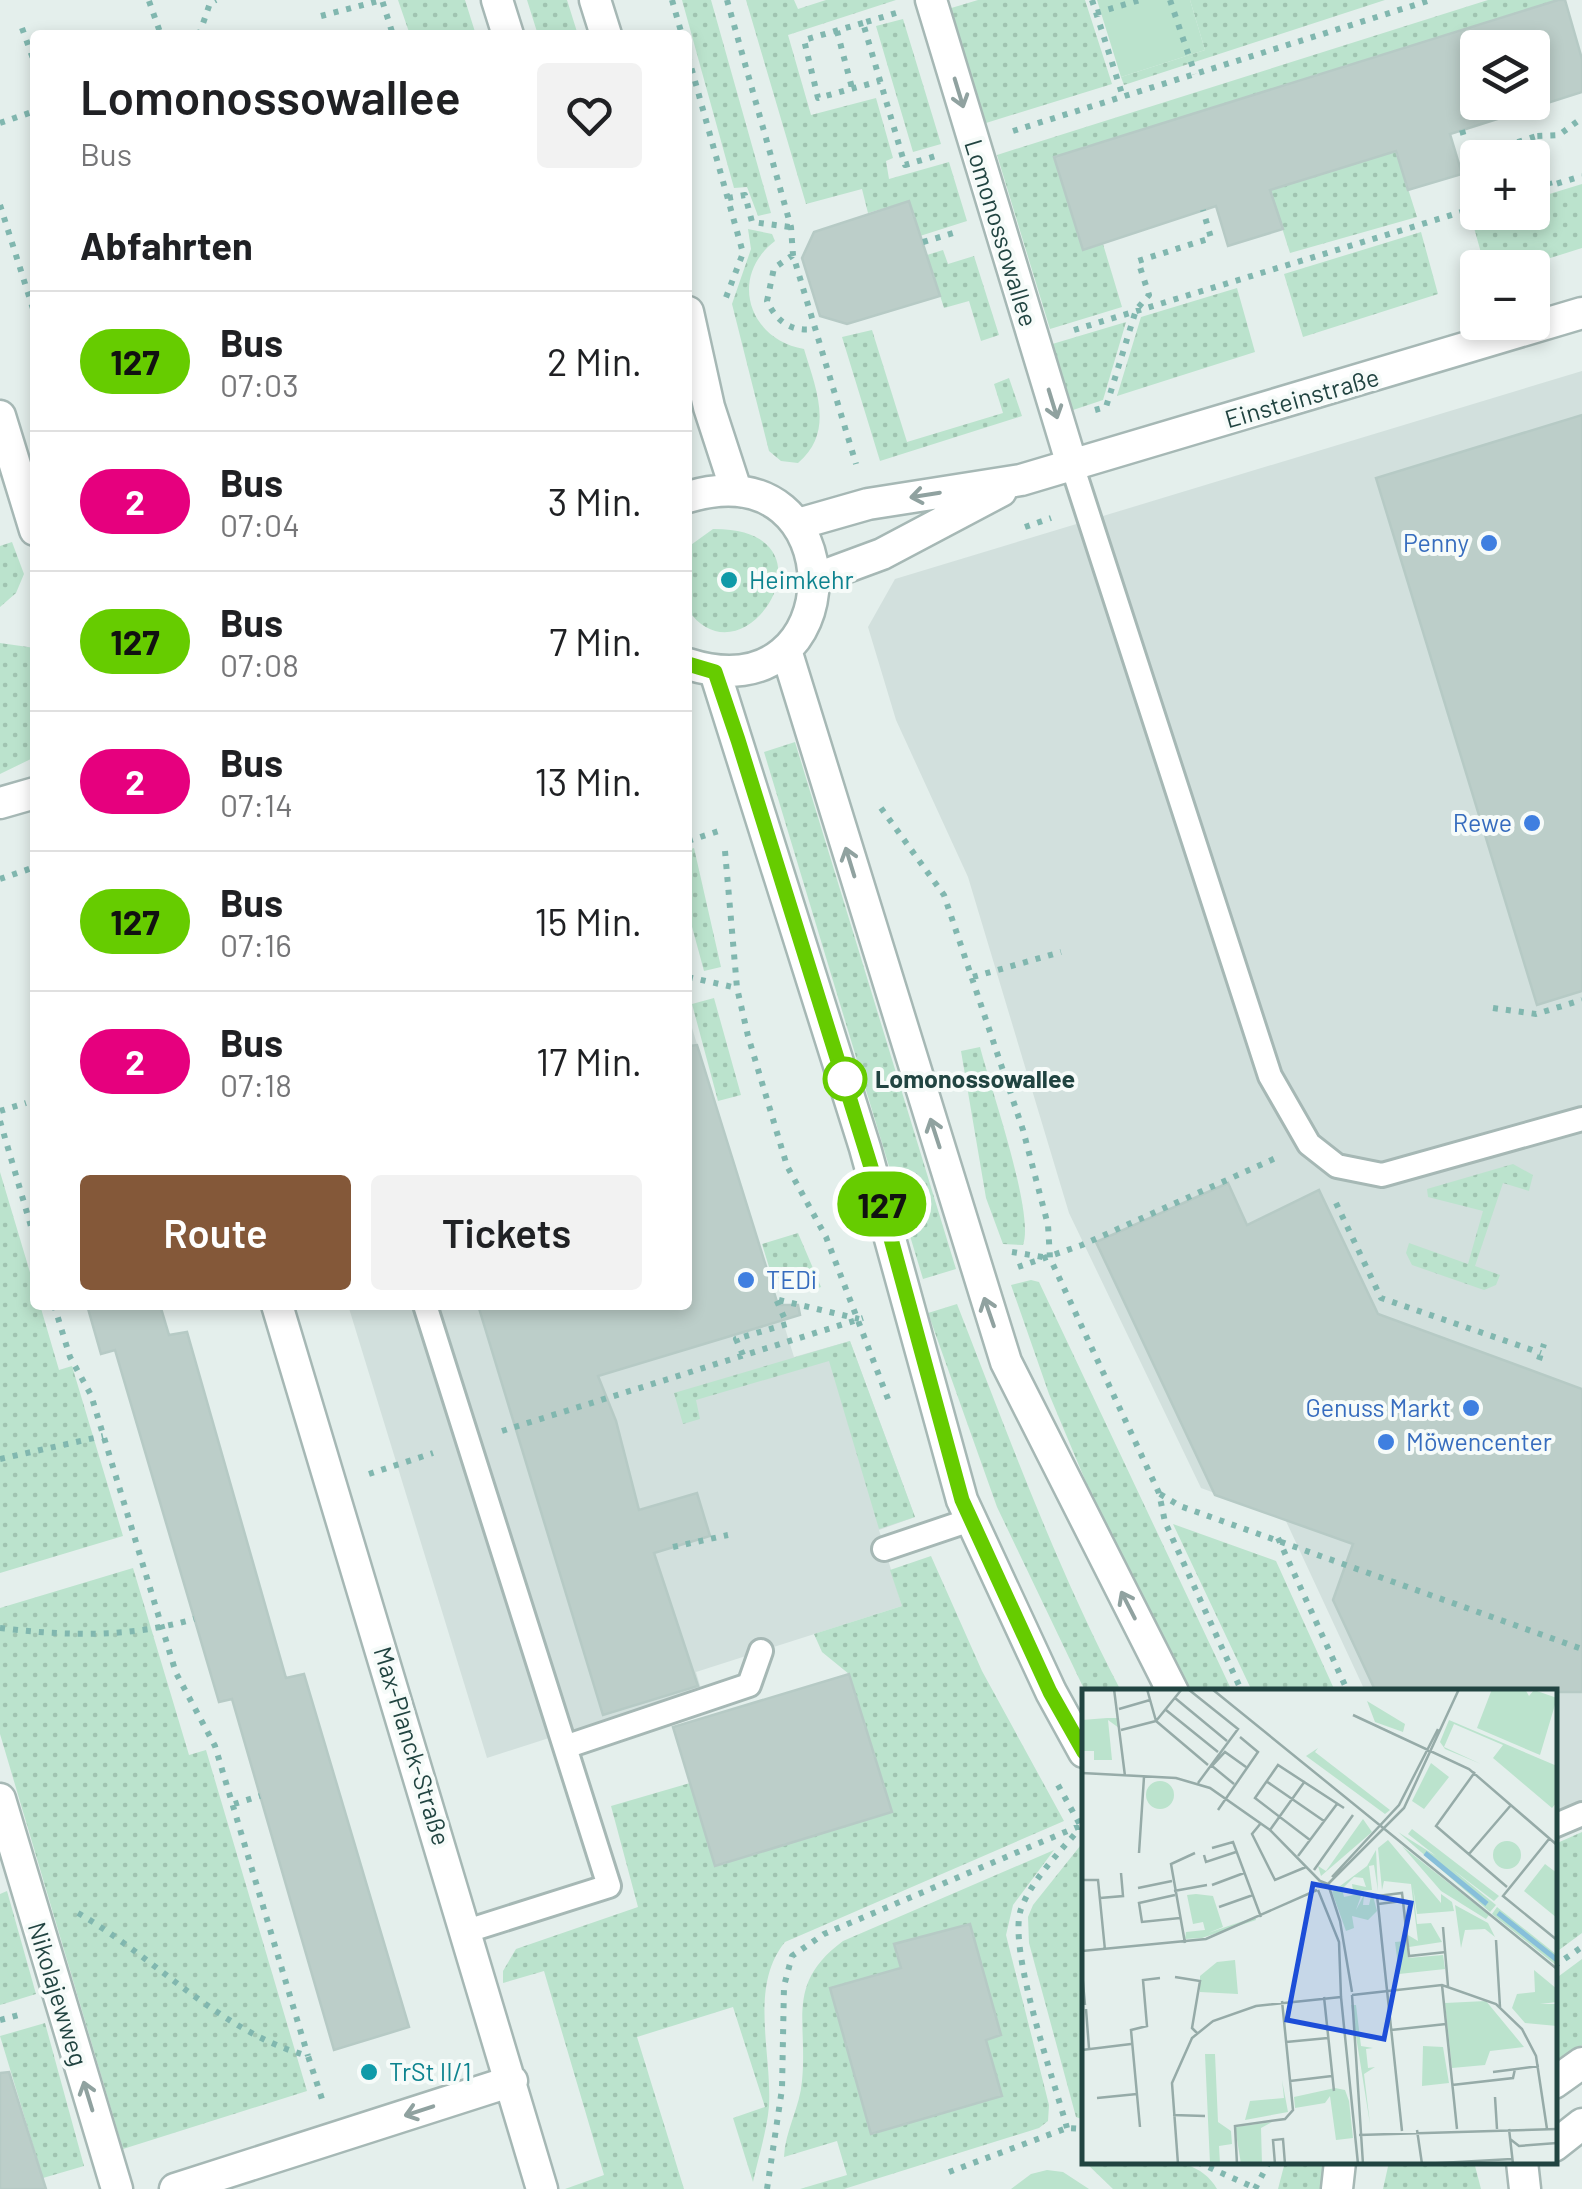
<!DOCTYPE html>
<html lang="de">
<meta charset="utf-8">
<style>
body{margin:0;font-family:Barlow,sans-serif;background:#f2f2f2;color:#202124;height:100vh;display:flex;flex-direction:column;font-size:38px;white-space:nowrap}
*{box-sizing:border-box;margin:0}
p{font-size:32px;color:#757577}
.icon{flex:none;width:55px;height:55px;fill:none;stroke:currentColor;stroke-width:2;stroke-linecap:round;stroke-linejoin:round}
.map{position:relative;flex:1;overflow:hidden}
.sheet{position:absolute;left:30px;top:30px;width:662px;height:1280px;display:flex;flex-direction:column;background:#fff;border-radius:10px;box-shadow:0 5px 15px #0003}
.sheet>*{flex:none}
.badge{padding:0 20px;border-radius:32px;font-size:35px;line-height:65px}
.fabs{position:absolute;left:1460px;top:30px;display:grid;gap:20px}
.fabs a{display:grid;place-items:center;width:90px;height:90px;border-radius:10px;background:#fff;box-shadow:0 5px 15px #0003;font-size:50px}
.map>.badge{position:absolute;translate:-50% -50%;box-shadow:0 0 0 5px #fff}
h2{padding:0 50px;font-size:38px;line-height:90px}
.round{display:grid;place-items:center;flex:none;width:105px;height:105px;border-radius:10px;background:#f2f2f2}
.headline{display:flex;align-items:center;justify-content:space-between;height:170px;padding:0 50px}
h1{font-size:48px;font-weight:600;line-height:75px}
.cta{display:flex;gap:20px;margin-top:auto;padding:20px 50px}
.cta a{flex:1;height:115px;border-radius:10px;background:#845839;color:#fff;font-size:40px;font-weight:600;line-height:115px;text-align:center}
.cta a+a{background:#f2f2f2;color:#202124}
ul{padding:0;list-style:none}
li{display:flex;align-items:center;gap:30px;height:140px;padding:0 50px;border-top:2px solid #e0e0e0}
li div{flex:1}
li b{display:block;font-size:38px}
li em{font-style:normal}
li .badge{min-width:110px;font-weight:700;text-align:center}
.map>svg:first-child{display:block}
</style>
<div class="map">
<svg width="1582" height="2189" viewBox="0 0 1582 2189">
<defs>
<pattern id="grass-dots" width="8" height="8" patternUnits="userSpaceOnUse" patternTransform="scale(2.5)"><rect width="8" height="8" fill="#bbe3cd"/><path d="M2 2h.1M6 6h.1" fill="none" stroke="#a0c4b1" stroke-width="1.8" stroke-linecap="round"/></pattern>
</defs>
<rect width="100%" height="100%" fill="#e4efec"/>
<path fill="#d2e0dd" d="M1582,371V1800L1555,1812L1554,1692L1365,1691L1285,1519L1201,1488L1069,1213L968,877L896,720L868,627L895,579Z
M688,1015L794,1357L850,1341L915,1517L879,1530L902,1606L696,1672L701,1689L487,1758L348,1305H688Z"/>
<path fill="url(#grass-dots)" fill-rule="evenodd" d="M398,0H465L476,35H410Z
M527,0H567L578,35H538Z
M682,0H711L771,213L758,216L747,187L734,188Z
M746,0H794L798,9L826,0H896L788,35L811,115L876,98L893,158L886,161L889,179L949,162L967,221L920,236L909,201L868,213L862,189L806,204Z
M978,0H1085L1112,84L986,123L948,9Z
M1190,0H1385L1124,85L1121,77L1205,50Z
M1488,0H1558L1054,157L1083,249L1103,244L1122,307L1050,329L997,155Z
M903,19L941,144L913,152L876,26Z
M1396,151L1417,217L1290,253L1270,190Z
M1582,184V248L1522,267H1485L1471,217L1487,213L1532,212L1533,199Z
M748,229L772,234L775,241C728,277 749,340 804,349C816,389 835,432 798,463L781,461L769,451L732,304L751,249Z
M1421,232L1438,294L1303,337L1284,274Z
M943,250L948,264L974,256L999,335L981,341L969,301L944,308L927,255Z
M1237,288L1255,352L1117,396L1141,317Z
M1126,322L1103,400L1070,411L1049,345Z
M872,330L907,442L1003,413L994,384L1009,378L1022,416L880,461L842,337Z
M713,529C846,528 744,690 688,610V547Z
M12,542L24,574L16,593L0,607V546Z
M0,643L35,648V757L0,774Z
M795,742L956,1269L923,1279L764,752Z
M694,848L721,967L704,971L688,912V850Z
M714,998L741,1095L718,1101L692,1004Z
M980,1047C990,1086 1035,1214 1023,1245L1003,1244L986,1198L961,1051Z
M1513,1164L1533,1175L1529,1191L1503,1183L1475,1266L1500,1275L1496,1285L1484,1290L1412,1265L1406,1253L1409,1243L1468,1264L1483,1211L1428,1197L1427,1189Z
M0,1172L35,1289V1305H40L59,1370L72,1366L123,1536L0,1573Z
M798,1233L821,1287L812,1290L806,1271L773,1280L762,1244Z
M1031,1280L1039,1282L1232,1691H1190L1122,1568L1049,1394L1011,1285Z
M957,1304C1008,1435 1056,1567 1121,1691H1085L997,1507L928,1313Z
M850,1341L915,1517L879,1529L829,1361L696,1400L700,1419L683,1424L674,1393Z
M1173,1524L1276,1561L1335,1691H1252Z
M931,1556L982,1671L1064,1821L785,1942C749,1986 772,2053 769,2106C767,2131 758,2158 753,2182L733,2118L765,2107L733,2007L637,2037L684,2189H565L604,2175L544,1971L503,1983V1971L516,1949L638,1907L611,1806L690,1783L716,1866L891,1812L849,1674L822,1652L814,1634L902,1606L890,1570Z
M133,1568L189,1755L206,1750L307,2091L123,2149L0,1734V1608Z
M1582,1832V1933L1555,1953V1844Z
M1080,1846L1084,1853V2120L1076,2117L1029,1943L1028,1917L1033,1905Z
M1054,1850L1013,1905L1006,1935L1049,2105L1048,2121L1039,2128L844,2189H800L847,2175L837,2141L784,2157C785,2131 800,2107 802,2081C808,2020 785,1984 843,1941ZM970,1924L1001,2034L986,2039L1002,2096L890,2128L851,2063L830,1988L901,1968L895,1944Z
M7,1891L36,1994L0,2005V1894Z
M1582,1959V2045L1559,2062L1555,2058V1979Z
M45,2023L84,2166L43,2178L0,2036Z
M1085,2162C1125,2161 1194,2147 1217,2189H1113Z
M1285,2162H1323L1321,2189H1278Z
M1389,2162H1474L1481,2189H1383Z"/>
<path fill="#bbe3cd" d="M1097,0H1190L1205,50L1121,77Z
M1047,2170L1063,2172L1089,2189H1011L1031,2174Z"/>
<path fill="#bccec9" stroke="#b6cac5" stroke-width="2.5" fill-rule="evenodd" d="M1558,0H1565L1582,59V92L1450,134L1462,174L1408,190L1396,151L1270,190L1283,229L1228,246L1216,206L1083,250L1054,157ZM1478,48H1532V102H1478Z
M909,201L940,296L847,324L820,316L802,258L814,232Z
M1582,415V991L1537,1005L1376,478Z
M697,1045L778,1305H798L800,1315L598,1376L616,1421L639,1510L697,1493L710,1536L654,1553L698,1686L603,1715L478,1305H688V1046Z
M1228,1183L1247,1225L1319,1190L1378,1314L1582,1389V1692H1376L1333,1600L1353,1544L1215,1495L1096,1242Z
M87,1305H160L169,1335L187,1332L286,1678L304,1674L409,2027L334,2050L232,1699L219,1702L115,1350L101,1354Z
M849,1674L892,1812L715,1866L673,1727Z
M970,1924L1001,2035L986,2040L1002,2096L871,2134L830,1988L901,1968L894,1944Z
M9,2072L46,2189H0V2073Z"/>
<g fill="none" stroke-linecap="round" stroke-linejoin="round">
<g stroke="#a6b8b5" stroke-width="28">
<path id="service" d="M1072,465L1270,1076L1309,1144L1337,1166L1382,1175L1582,1119
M425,1305L609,1886L467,1931
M884,1549L970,1520
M565,1747L749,1685L761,1651
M1554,1826L1582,1814"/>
</g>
<g stroke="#a6b8b5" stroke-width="35">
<path id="minor" d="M931,0L1072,465
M0,416L35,530
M798,524L868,504L1021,480L1582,313
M817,578L882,554L1001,491
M0,803L35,793
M277,1305L542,2189
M0,1799L117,2189
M1554,2083L1582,2063
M1554,2146L1582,2124
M175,2189L512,2081"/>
</g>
<g stroke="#a6b8b5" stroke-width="35">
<path id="tertiary" d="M497,0L508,35
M595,0L606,35
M688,312L709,407L736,490
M688,497C856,446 855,717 688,664
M786,650L1006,1362L1173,1692
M715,672L865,1148L962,1500L1051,1692L1084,1752
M1522,2162L1525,2189
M1337,2189L1340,2162"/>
</g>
<path stroke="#81b7af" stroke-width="6" stroke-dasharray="5 8" stroke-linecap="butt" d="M672,0L682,35
M727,0L791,227L793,255L856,464
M1092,0L1123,97
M1170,0L1195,74
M149,1L161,35
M896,13L863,23L905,165L939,155
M1096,13L1140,0
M321,16L382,0L393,35
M863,23L804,40L818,98L880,81
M22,28L35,64
M837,31L852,88
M199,35L210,3L216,0
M688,56L743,253L725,300
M0,123L35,111
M1462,130L1470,157L1537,136
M1013,131L1431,0
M1550,186L1537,136L1559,135L1582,118
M1532,191L1582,176
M728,198L745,195L752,222L790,227
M0,205L35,315
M923,242L960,231
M793,255L774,268L767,301C777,322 791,332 814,329
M1074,330L1478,207
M1095,410L1106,407L1136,310L1149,295L1138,261L1211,238L1203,210
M1025,527L1051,518
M881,808L944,895L1023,1130L1048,1225L1050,1258L1159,1493L1165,1522L1242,1692
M688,841L722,830
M725,851L737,988L748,1036L787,1166L826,1237L888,1399
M0,879L35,867
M688,977L737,988
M973,977L1061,952
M1493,1008L1536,1014L1582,1000
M0,1111L26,1103
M0,1121L35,1240
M1336,1203L1381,1298L1541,1353
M1012,1252L1049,1258
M1018,1267L1082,1245L1278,1157
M779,1300L859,1319
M54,1305L70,1357L91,1395L176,1673L215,1746L308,2056
M743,1355L736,1339L787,1324L776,1299
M1539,1360L1544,1344
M502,1431L863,1318
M0,1459L103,1436
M369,1474L433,1453
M1160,1494L1180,1506L1582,1649
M1278,1538L1348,1692
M673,1547L728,1535
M0,1628C67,1636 128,1638 194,1619
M1058,1785L1084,1832
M234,1804L260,1796
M78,1913C156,1958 220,2032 308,2056L322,2099
M1554,1966L1582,1947
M0,2020L23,2014
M1067,2128C1055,2083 1007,1949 1021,1909C1032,1879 1060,1852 1080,1828
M1197,2162L1255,2188
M949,2172L1067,2128L1084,2129
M767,2189L782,2089L784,1986L792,1956L824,1934L1084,1824
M1255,2189L1269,2162"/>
<use href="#service" stroke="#fff" stroke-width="22"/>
<use href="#minor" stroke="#fff" stroke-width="30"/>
<use href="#tertiary" stroke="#fff" stroke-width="30"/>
</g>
<defs><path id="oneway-shaft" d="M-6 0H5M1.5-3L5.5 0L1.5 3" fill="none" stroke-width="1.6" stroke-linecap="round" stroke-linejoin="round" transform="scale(2.5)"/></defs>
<g stroke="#90a2a0">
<use href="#oneway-shaft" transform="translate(959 93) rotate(73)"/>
<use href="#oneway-shaft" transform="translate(1053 404) rotate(73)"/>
<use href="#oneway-shaft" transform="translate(925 495) rotate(171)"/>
<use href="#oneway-shaft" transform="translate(850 862) rotate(-107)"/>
<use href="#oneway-shaft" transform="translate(935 1133) rotate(-108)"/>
<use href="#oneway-shaft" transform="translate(989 1312) rotate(-109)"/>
<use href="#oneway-shaft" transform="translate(1128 1605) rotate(-117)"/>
<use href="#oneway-shaft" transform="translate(88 2096) rotate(-107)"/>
<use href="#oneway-shaft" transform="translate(419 2111) rotate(162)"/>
</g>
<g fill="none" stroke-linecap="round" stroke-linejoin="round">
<g stroke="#fff" stroke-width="22">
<path id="line" d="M688,664L715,672L738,740L875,1180L962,1500L1050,1692L1084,1752"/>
</g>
<use href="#line" stroke="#6c0" stroke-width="15"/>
</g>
<g fill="#3f7fe0" stroke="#f6fbf9" stroke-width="4">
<circle cx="1489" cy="543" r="10"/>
<circle cx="1532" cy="823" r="10"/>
<circle cx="746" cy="1280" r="10"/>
<circle cx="1471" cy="1408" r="10"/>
<circle cx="1386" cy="1442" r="10"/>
</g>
<g fill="#0f9aa8" stroke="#f6fbf9" stroke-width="4">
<circle cx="729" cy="580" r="10"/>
<circle cx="369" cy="2072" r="10"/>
</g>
<circle fill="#fff" stroke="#6c0" stroke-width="5" cx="845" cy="1079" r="20"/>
<g text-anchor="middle" stroke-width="8" stroke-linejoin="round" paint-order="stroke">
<g font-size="25" fill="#214441" stroke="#f6fbf9">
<text transform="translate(1001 233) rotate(73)" y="9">Lomonossowallee</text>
<text transform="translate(1302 398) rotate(-16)" y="9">Einsteinstraße</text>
<text transform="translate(412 1746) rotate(73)" y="9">Max-Planck-Straße</text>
<text transform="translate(58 1994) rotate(73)" y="9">Nikolajewweg</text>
</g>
<g font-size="25" fill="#366cbe" stroke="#f6fbf9" text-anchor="end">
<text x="1469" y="552">Penny</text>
<text x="1512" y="832">Rewe</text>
<text x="766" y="1289" text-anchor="start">TEDi</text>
<text x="1451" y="1417">Genuss Markt</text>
<text x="1406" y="1451" text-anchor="start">Möwencenter</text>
</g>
<g font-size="25" fill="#0d838f" stroke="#f6fbf9" text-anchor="start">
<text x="749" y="589">Heimkehr</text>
<text x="389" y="2081">TrSt II/1</text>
</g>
<g font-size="25" font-weight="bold" fill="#214441" stroke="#f6fbf9" text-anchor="start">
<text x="875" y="1088">Lomonossowallee</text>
</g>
</g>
<g transform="translate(1082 1689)">
<rect width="475" height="475" fill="#e4efec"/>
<path d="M285,12L323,35L321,43L293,33ZM25,29H35L37,39L26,31L30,71H12V62H0V31ZM367,31L475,77V113L470,119L411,69L421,56L372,35L362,58L399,75L363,60L358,53ZM236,59L233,63L308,121L303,125L224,67ZM281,130L290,143L239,187L236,177L244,182ZM330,140L417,207L412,212L370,180L414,216L408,223L316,143L354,167L326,145ZM306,151L359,214V205L370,213L372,222L335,225L331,198L335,235L349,234L360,253L327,258L326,246L336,252L329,195L302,192L300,201L296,159ZM411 166a14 14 0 1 1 28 0a14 14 0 1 1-28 0ZM320,157L407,226L404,230L359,202ZM294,161L296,202L292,176L287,177L290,201L271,202L270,195L284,198L281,189L272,188L260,200L262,208L280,204L274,221L282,206L281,216H287L290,203L295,222L286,231L270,227L272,239L264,242L250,203L285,177ZM463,175L475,184V229L442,202ZM114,205L131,207L141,238L126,244L173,228L174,231L120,249L103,250L104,243L123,241L121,233L111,235L105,206ZM373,216L406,234L413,248L403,240L383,241L379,259ZM415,218L475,266V277L410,225ZM324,252L326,269L361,266L363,280L317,285L313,253ZM153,271L156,305L118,303V287L135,273ZM269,316H274L279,357L291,359L284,360L286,379L293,378L282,385L288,435ZM123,365H133L136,433L149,442L150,455L137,457L138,475H128ZM200,391L206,423L163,431L168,412L202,409ZM253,399L263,401L267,412L271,449L254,451L248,407L243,414L213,419L212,408ZM190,433L179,439L180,475H159L153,438Z" fill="#bbe3cd"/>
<path d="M410,0H443L447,7L452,1L475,9L458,66L395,39ZM349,74L367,88L342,120L330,112ZM64 106a14 14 0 1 1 28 0a14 14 0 1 1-28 0ZM452,281L475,300V313L458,315H475V337L443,334L430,319L435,305L453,303ZM404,312L442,358L408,362L403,376L370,379L363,314ZM341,357L361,358L367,394L340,397Z" fill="#bbe3cd"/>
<path fill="none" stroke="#87bfda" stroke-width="5" d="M343,164L405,215M416,224L475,271"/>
<path fill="none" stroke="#96aba8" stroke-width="2.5" d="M32,0L43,87M65,0L74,32M106,0L156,40L116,94M130,0L475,280M93,9L145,52M37,20L68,11M84,21L136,63M271,26L387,80L475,156M74,32L126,76M74,32L100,0M39,41L74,32M393,83L354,137L425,198M0,84L94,89L128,99L188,141L238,192M184,92L242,132M152,95L130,77L143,63L164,78M136,121L176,63L158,48M179,134L170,145L193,191L224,178M188,141L223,92M467,150L421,207L475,251M228,151L173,109L196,76L262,119M130,159L151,153L179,228M57,164L62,88M387,165L429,116M122,166L124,173L154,163M216,167L255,115M232,181L271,126M250,188L317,116L356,40M0,191H16L23,261M238,192L246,195L258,232L270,303M246,195L322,119L377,0M130,196L162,184M56,199L90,192M236,201L257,253L259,308M92,202L125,196M93,206L57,214L60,233L98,229M18,209L41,207L39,184M321,212L327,267L364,263M296,215L321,212L320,204L295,207L296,215L300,254L320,442M137,218L171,206M361,238L366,297M414,251L418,318M103,254L89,175L113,164M0,262L124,250L235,201M0,283L3,316M93,288L118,292L110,339L115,344M360,296L375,440M270,306L360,296L414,315L440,340L454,367L465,440M270,306L281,475M242,308L252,402M259,308L276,475M4,320L7,359M309,341L364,335M204,353L246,349M0,361L49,355M411,383L457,377M208,392L250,387M370,396L431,389L433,380M413,408L415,440M15,409L55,405M91,426L123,427M58,438L49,341L65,337L61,291L78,289M427,440L431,475M335,441L340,475L430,470M277,446L475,440M428,450L437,457L475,454M96,475L90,394L110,349L131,332L174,317L259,308M155,475L153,437L203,430L211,421L200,312M193,475L191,451L201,450L203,475"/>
<path fill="#1d4ed8" fill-opacity="0.15" stroke="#1d4ed8" stroke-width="5" d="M231,195L329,214L302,350L205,331Z"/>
<rect width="475" height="475" fill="none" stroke="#214441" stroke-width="5"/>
</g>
</svg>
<div class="fabs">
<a><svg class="icon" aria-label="layers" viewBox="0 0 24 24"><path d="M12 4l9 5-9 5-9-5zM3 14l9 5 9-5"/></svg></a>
<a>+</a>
<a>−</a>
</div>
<b class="badge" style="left:882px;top:1204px;background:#6c0;color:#111">127</b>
<section class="sheet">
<div class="headline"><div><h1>Lomonossowallee</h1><p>Bus</p></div><a class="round"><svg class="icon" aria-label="heart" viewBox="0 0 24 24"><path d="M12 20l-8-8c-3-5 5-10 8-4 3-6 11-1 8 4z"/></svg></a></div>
<h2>Abfahrten</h2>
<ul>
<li><span class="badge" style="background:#6c0;color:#111">127</span><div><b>Bus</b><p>07:03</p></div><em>2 Min.</em></li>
<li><span class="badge" style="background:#e6007e;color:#fff">2</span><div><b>Bus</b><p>07:04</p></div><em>3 Min.</em></li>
<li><span class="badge" style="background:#6c0;color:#111">127</span><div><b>Bus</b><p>07:08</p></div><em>7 Min.</em></li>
<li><span class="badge" style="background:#e6007e;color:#fff">2</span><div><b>Bus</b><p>07:14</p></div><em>13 Min.</em></li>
<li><span class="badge" style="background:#6c0;color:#111">127</span><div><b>Bus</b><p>07:16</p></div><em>15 Min.</em></li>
<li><span class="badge" style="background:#e6007e;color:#fff">2</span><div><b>Bus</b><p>07:18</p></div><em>17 Min.</em></li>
</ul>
<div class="cta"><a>Route</a><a>Tickets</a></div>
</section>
</div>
